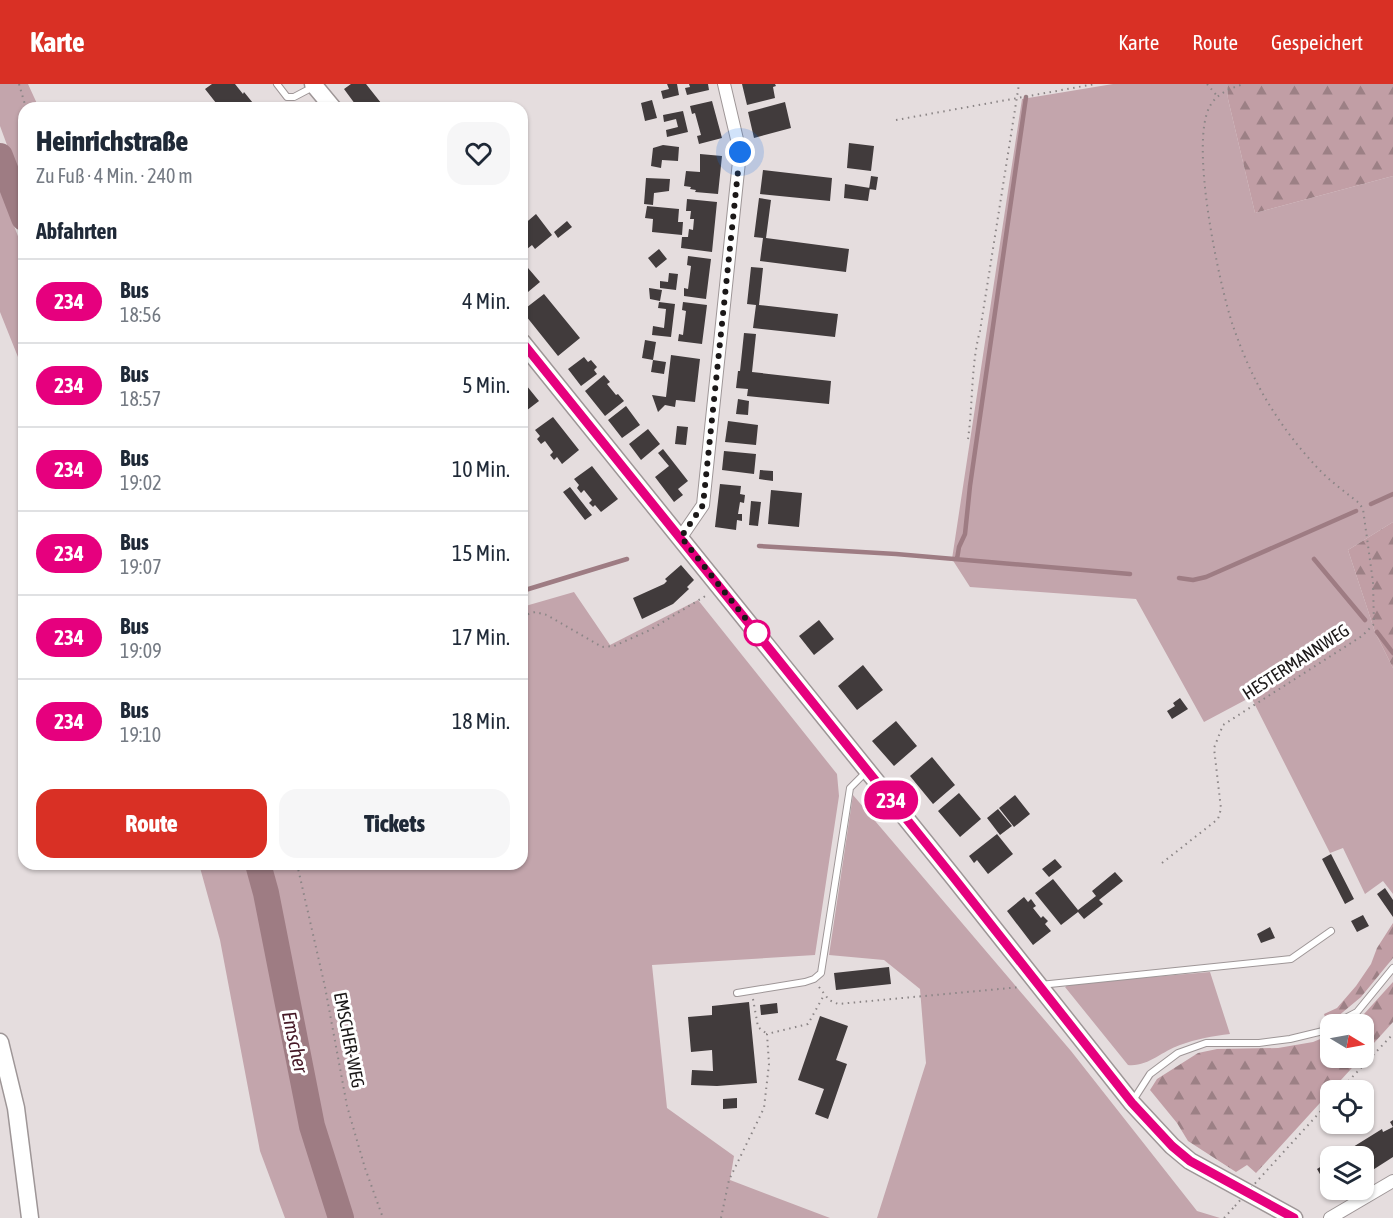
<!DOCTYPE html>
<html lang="de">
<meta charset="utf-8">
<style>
body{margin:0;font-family:"Asap Condensed",sans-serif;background:#f6f6f7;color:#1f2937;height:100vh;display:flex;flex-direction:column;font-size:22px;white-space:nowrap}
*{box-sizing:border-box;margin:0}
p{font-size:20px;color:#747a83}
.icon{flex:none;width:33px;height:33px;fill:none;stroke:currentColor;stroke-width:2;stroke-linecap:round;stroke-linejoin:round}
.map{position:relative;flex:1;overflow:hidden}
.side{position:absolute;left:18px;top:18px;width:510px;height:768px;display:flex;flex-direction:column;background:#fff;border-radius:18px;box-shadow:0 2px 4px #0004}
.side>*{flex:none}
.badge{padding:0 12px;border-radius:20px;font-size:21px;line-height:39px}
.needle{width:39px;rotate:100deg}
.tools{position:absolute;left:1320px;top:930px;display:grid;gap:12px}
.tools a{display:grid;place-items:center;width:54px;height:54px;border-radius:12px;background:#fff;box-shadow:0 2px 4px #0004;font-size:30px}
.you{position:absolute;width:30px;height:30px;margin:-15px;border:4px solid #fff;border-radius:50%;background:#1a73e8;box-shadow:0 0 0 9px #1a73e833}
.map>.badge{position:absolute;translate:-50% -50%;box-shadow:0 0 0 3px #fff}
h2{padding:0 18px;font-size:22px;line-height:54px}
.round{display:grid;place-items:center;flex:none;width:63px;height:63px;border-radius:18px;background:#f6f6f7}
.overview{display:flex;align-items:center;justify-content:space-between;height:102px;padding:0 18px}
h1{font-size:28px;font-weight:800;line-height:45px}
.cta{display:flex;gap:12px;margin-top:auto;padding:12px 18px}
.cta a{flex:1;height:69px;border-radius:18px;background:#d93025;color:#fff;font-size:24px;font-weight:800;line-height:69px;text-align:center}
.cta a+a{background:#f6f6f7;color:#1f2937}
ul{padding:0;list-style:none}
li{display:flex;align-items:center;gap:18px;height:84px;padding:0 18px;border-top:2px solid #e0e1e3}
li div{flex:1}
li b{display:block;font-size:22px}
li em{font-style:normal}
li .badge{min-width:66px;font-weight:700;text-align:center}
header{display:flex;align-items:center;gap:36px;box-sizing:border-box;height:84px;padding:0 30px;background:#d93025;color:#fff}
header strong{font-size:28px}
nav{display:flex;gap:33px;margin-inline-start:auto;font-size:21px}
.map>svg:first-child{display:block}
</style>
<header>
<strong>Karte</strong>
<nav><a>Karte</a><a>Route</a><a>Gespeichert</a></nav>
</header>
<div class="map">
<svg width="1393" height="1134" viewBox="0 0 1393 1134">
<defs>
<pattern id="forest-firs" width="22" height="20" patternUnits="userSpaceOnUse" patternTransform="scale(1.5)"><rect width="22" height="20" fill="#c19ea5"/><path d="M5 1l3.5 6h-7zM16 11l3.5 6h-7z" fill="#9c8085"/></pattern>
</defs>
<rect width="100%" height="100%" fill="#e5ddde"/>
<path fill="#c3a5ac" d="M0,0H28L39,24H24V107L0,42Z
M1113,0H1227L1228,15L1255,129L1393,92V438L1348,466L1375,548L1393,584V810L1383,797L1365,810L1343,764L1330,769L1251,613L1204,638L1136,515L970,503L952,475L1022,15Z
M0,105L24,168V288L0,228Z
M574,508L610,561L698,516L837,690L839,712L815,871L652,881L667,1024L734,1072L730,1096L830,1134H351C308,1020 296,897 267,780H522V523Z
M853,711L1071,967L1197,1127L1220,1134H877L926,979L920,905L884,876L829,871Z
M199,780H247L256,813L301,1035L331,1134H285L260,1067L220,856Z
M1210,888L1230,950C1213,952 1196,955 1180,961C1162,967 1148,983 1128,981L1065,903L1070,900Z"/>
<path fill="url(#forest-firs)" d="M1227,0H1393V92L1255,129L1228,15Z
M1393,438V584L1375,548L1348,466Z
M1393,839V874L1361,913L1337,933L1326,936L1324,930L1337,924L1356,902L1371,880L1377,864Z
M1393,898V938L1364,970V940H1349L1364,930Z
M1330,951V974H1361L1256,1089L1247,1081L1236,1088L1188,1057L1177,1039L1150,1006L1157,995L1198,969L1217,965L1278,964L1313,958Z"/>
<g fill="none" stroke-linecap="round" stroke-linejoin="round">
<path stroke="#9e7c83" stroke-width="4.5" d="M1371,420L1393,410
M759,462L896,470L1130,490
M957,475L959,463L965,450L970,402L1026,13
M1314,475L1365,536
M1179,494L1193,496L1206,493L1356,427
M522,507L627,475
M1377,548L1393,569"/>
<path stroke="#9e7c83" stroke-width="26" d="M0,72L24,134
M258,780L266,809L312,1042L341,1134"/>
</g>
<path fill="#413b3c" d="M212,0H235L243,10L244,8L257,24H220L205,5Z
M351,0H366L385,24H358L344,5Z
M667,0H677L679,11L663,15L661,7L669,5Z
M689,0H708L709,6L687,11L685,4L690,3Z
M742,0H775L776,2L773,3L775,14L747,21Z
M652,16L657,34L645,37L641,19Z
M712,17L722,54L699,60L697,52L701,51L695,29L692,30L690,22Z
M785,18L791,44L754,54L748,28Z
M683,27L688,48L667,53L666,46L678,43L676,35L664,38L663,31Z
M849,59L874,62L871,87L847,84Z
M663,61L679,63L678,77L662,76L661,84L651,82L653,64Z
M700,70L722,72L718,110L695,108L696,106L690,105L691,103L684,102L686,87L700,88Z
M763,86L832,94L830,117L760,110Z
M871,92L878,93L876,106L869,105Z
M646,94L670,95L669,107L654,109L653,121L644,120Z
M845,100L870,104L868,117L844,114Z
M759,114L771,116L766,154L849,165L846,188L760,177L763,154L754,153Z
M687,115L717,118L712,168L681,164L682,153H688L689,145L693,146L694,135H690L691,127H686Z
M647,122L679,125L678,138H683L682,151L652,148L653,135L645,134Z
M536,130L552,151L535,165L532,161L522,169V142Z
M567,137L572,143L558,154L554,148Z
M659,165L667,175L656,184L648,174Z
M688,172L711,175L706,215L684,212V204L688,205L691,182L687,181Z
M751,183L763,184L759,221L838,230L835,253L753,244L756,221L747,220Z
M528,184L540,198L522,213V189Z
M669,189L678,190L676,206L660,204V197L668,198Z
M649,204L662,206L660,217L650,215Z
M544,210L580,254L558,272L522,227Z
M659,218L675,220L671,253L652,251L653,242L664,244L666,225L658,224Z
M683,218L707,221L702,260L678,257L679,250L683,251L686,227L682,226Z
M744,249L756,250L752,288L831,297L829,320L747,312L748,305L736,304L738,287H740Z
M645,256L656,258L653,276L642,274Z
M671,271L700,275L695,318L676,316L675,323L665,321L658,328L652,311L666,313Z
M584,273L588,278L591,276L597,283L594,286L597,290L581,302L568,285Z
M653,276L666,278L664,290L651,288Z
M604,291L610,298L607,300L616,311L618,310L624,317L605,332L585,307Z
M522,296L539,317L522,330Z
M738,315L749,317L748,331L736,330Z
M626,322L640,341L622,354L608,336Z
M553,333L579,366L562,380L557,373L554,376L550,371L553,368L545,357L541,360L537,355L540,352L535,346Z
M728,337L758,341L756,361L725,358Z
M677,342L688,343L686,361L675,360Z
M648,345L660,360L641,376L629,360Z
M663,365L688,397L678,405L683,411L674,418L655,393L669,382L658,369Z
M724,367L756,370L754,390L722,386Z
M592,382L618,415L601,428L595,421L593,423L589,419L592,416L584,406L581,409L577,404L579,401L574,395Z
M760,386L773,387V397L759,395Z
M720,400L741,402L740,410L745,411L744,419L740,418L738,430H742V437L737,436L736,446L715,443Z
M570,403L592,431L585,436L563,408Z
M771,406L802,409L799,443L768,440Z
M751,417L761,418L758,442L749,441Z
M681,481L694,496L687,503L689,505L673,520L642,535L633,514L664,500L667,497L665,495Z
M819,536L834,555L814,571L799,552Z
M863,581L883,606L857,626L838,602Z
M1180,614L1188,625L1172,635L1167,627L1175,622L1173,619Z
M896,637L917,662L894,682L872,657Z
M932,673L955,701L933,720L910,692Z
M959,709L981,735L960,753L938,727Z
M1015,711L1030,730L1014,743L999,724Z
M998,725L1012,742L1000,751L987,734Z
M997,750L1013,770L988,790L977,776L974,779L969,772Z
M1331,770L1354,815L1345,820L1322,775Z
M1055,775L1062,783L1049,793L1042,785Z
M1115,788L1123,797L1099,816L1103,820L1084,835L1078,828L1061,841L1035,809L1053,795L1078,826L1096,812L1092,807Z
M1385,804L1393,816V833L1377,810Z
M1024,813L1028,818L1031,815L1036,822L1033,824L1041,834L1043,832L1048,837L1045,840L1051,847L1033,861L1007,827Z
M1363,831L1369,842L1357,848L1351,837Z
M1270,843L1275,854L1261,859L1257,850Z
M889,883L891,900L836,906L834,889Z
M749,918L757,999L717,1002L691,1001L692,986L713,987L712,966L691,968L688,933L712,931V922Z
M777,919L778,929L761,931L760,921Z
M820,932L848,942L836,976L847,980L828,1035L815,1030L824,1005L798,996Z
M737,1014V1024L723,1025V1015Z
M1393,1036V1073L1368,1089L1364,1082V1072H1342L1354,1066L1353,1063L1382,1045L1383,1048L1393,1043L1390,1038Z
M1330,1077V1100L1324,1097L1317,1085Z"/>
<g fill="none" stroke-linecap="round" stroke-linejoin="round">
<g stroke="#9e9697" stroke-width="8">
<path id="lane" d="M277,0L287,13H294L313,3
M1040,901L1291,875L1331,847
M737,909L805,898L814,895L821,889L850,704L867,687
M1334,940L1357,928L1393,884
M1132,1018L1150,990L1178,969L1206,959H1259L1290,955L1323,947L1330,943"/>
</g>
<g stroke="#9e9697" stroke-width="14">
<path id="street" d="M681,453L703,421L740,68L724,0
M1330,1134L1393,1097"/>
</g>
<g stroke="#9e9697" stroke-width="19">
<path id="secondary" d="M313,0L333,24
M522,258L954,794L1132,1019L1172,1062L1190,1077L1294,1134
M0,958L16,1024L30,1134"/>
</g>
<path stroke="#8b8586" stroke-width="2" stroke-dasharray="1.5 4.5" stroke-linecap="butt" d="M19,0L26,24
M1207,0L1218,13
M896,36L1095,0
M968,355C973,320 971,279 980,247L1019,0
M522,532L535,528L547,531L602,563L614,562L650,546L707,511
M1162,779L1218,735L1221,725L1214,664L1223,641L1362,552L1374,540L1373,498L1363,425L1359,419C1344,407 1327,395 1314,380C1291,355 1269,324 1254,293C1246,277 1239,259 1233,242C1219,200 1189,59 1210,22C1217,9 1231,4 1244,0
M297,780L325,903L347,1022L365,1084L383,1134
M819,903L829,916L838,920L1021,903
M753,915L758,943L767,950
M1340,1006L1393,950
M1259,1095L1330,1017
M721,1134L729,1096L764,1024L769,980L767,950L808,940L824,911
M1224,1134L1235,1122"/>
<use href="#lane" stroke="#fff" stroke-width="6"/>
<use href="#street" stroke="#fff" stroke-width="12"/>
<use href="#secondary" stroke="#fff" stroke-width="16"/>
<path stroke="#8b8586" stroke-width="2" stroke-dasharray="1.5 4.5" stroke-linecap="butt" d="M1235,1122L1259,1095"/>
</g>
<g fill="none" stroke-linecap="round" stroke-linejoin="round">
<g stroke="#fff" stroke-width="14">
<path id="line" d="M522,258L954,794L1132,1019L1172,1062L1190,1077L1294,1134"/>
</g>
<use href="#line" stroke="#e6007e" stroke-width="9"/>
<path stroke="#1b1818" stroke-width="6" stroke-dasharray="0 10.8" d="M740,68L703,421L681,453L757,549"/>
</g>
<circle fill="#fff" stroke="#e6007e" stroke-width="3" cx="757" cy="549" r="12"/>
<g text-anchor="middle" stroke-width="6" stroke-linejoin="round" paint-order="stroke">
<g font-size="18" fill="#1b1818" stroke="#fff">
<text transform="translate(1296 578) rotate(-33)" y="6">HESTERMANNWEG</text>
<text transform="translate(349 956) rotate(79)" y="6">EMSCHER-WEG</text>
</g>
<g font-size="20" font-style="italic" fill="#461826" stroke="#fff">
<text transform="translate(295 958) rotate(78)" y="7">Emscher</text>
</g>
</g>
</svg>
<div class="tools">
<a><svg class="needle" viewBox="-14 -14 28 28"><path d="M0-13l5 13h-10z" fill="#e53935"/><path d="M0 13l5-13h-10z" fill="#747a83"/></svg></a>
<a><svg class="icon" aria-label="locate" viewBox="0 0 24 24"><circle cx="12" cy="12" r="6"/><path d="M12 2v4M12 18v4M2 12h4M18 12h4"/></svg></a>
<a><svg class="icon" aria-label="layers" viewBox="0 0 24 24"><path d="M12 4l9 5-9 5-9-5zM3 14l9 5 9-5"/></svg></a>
</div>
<div class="you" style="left:740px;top:68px"></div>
<b class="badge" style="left:891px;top:716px;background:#e6007e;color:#fff">234</b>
<section class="side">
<div class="overview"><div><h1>Heinrichstraße</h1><p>Zu Fuß · 4 Min. · 240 m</p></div><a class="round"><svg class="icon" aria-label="heart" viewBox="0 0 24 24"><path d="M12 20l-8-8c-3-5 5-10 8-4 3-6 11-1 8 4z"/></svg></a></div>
<h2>Abfahrten</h2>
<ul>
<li><span class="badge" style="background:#e6007e;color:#fff">234</span><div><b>Bus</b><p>18:56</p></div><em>4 Min.</em></li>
<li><span class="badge" style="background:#e6007e;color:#fff">234</span><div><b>Bus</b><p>18:57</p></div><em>5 Min.</em></li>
<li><span class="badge" style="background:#e6007e;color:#fff">234</span><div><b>Bus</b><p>19:02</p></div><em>10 Min.</em></li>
<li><span class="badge" style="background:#e6007e;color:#fff">234</span><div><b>Bus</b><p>19:07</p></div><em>15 Min.</em></li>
<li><span class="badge" style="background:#e6007e;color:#fff">234</span><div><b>Bus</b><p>19:09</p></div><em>17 Min.</em></li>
<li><span class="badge" style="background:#e6007e;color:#fff">234</span><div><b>Bus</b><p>19:10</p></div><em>18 Min.</em></li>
</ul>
<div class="cta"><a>Route</a><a>Tickets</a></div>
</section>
</div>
